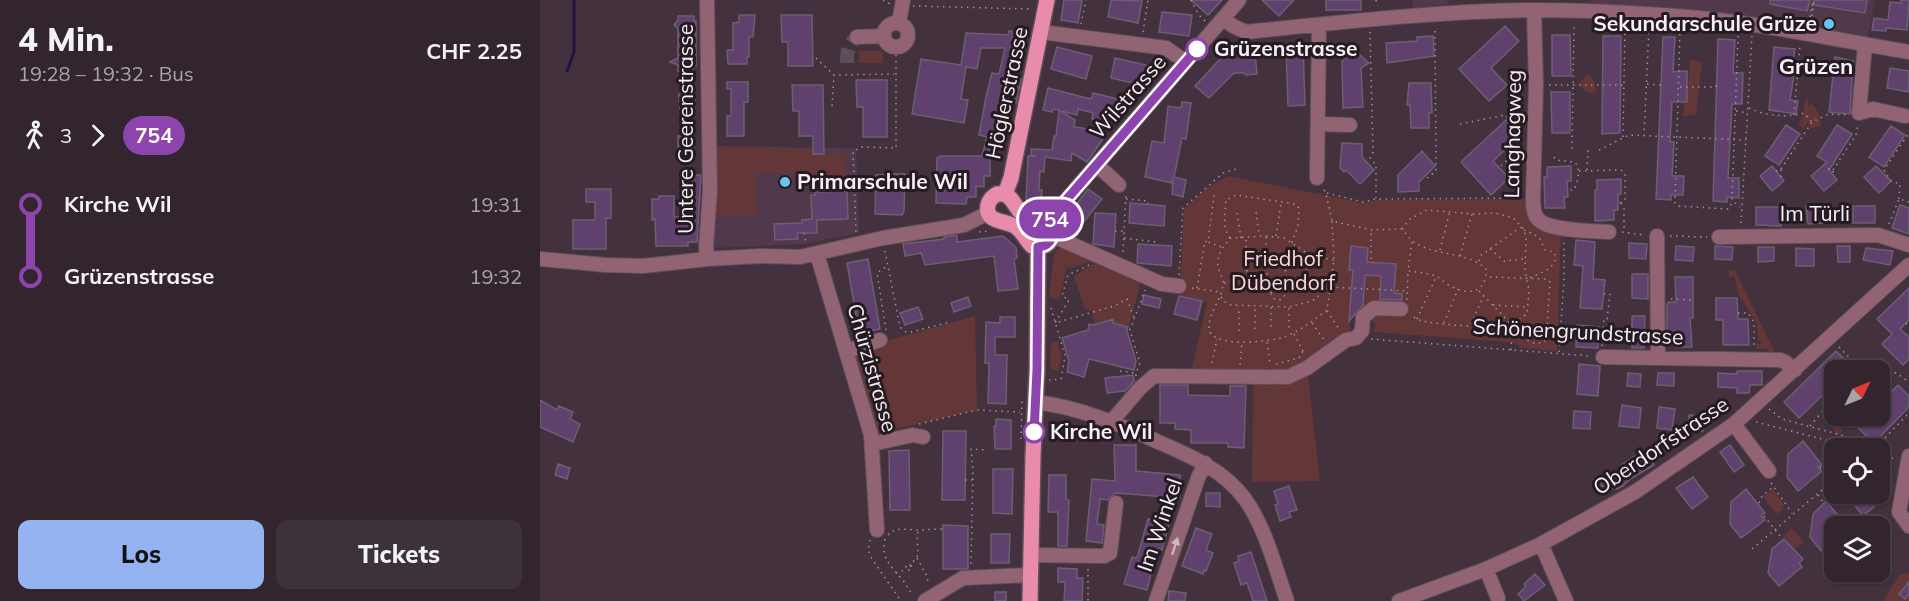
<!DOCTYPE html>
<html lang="de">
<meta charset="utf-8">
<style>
body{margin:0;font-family:Mulish,sans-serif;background:#3d313a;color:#f1f3f6;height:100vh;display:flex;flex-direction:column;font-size:22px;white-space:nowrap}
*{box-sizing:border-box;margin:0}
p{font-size:20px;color:#a8a5aa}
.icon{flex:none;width:33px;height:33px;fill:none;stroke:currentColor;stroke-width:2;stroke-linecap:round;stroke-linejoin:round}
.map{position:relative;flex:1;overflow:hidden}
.details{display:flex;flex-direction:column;background:#32252e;width:540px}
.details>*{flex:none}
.badge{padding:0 12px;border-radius:20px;font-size:21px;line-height:39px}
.needle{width:39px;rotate:47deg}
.controls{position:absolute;left:1284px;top:360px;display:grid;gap:12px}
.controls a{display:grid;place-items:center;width:66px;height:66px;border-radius:12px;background:#32252e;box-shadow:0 2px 4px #0004,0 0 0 2px #4d424a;font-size:30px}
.map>.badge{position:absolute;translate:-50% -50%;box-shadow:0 0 0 3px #fff}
.legs{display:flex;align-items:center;gap:9px;height:66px;padding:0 18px;font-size:20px}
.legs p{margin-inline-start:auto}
.head{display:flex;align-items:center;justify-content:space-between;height:102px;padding:0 18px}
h1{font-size:33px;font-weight:800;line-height:45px}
.button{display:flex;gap:12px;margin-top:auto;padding:12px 18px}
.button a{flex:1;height:69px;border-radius:12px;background:#95b2f1;color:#111;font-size:24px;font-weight:800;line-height:69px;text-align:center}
.button a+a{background:#3d313a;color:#f1f3f6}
ul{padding:0 18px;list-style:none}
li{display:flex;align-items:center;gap:21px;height:72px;font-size:22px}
li i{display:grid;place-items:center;width:9px;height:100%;margin:0 8px;background:currentColor}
li i::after{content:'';width:15px;height:15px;margin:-8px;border:4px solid;border-radius:50%;background:#32252e}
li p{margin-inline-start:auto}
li:first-child i{background:linear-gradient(#0000 50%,currentColor 0)}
li:last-child i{background:linear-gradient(currentColor 50%,#0000 0)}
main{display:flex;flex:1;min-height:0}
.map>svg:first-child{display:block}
</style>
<main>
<section class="details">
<div class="head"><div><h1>4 Min.</h1><p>19:28 – 19:32 · Bus</p></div><b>CHF 2.25</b></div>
<div class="legs"><svg class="icon" aria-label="walk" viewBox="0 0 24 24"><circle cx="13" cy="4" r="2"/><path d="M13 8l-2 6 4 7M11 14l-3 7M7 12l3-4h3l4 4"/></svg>3<svg class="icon" aria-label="forward" viewBox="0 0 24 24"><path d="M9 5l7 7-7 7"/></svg><b class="badge" style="background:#8e44ad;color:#fff">754</b></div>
<ul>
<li><i style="color:#8e44ad"></i><b>Kirche Wil</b><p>19:31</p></li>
<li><i style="color:#8e44ad"></i><b>Grüzenstrasse</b><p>19:32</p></li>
</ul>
<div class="button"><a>Los</a><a>Tickets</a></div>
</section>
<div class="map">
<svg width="1369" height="601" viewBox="0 0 1369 601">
<rect width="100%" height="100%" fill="#43313e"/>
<path fill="#51394b" d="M872,0H908V4L873,8Z
M1051,0H1335L1328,37L1166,12L1051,4Z
M174,146L316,148L319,233L264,244L172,248Z"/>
<path fill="#633637" d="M319,51H343V63H319Z
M1150,59L1162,62L1156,115L1143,116L1144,103L1147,102Z
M1048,74L1055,83L1056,93L1046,92L1039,83Z
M1265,100H1268V106L1272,104L1279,113L1281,126L1270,128L1268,122L1264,128L1258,125L1263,116Z
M174,146L273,149L274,154L305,153L306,186L274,188L273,174L216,172V215H172Z
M688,176L824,203L836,200L990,199V209L1021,230L1017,351L980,348L977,343L834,332L835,324L822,309L810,320V331L756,371L651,372L667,302L640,295L644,209L667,188Z
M522,244L559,259L532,268L527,267L519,300L509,297L514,254Z
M562,261L599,277V290L588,327L573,323L572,319L554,325L552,311L545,309L534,277L549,266Z
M1188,270H1195L1236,355H1229L1228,348L1216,349V344H1220L1221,341H1218L1217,323L1198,294L1195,277H1189Z
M435,316L437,410L331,435L307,352Z
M517,341L522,357L518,371L510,369L511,343Z
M767,368L780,481L712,482L713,377Z
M1294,408V416H1302L1301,418L1304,425L1300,435L1295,433L1292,426V423L1286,416Z
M1289,444L1304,448H1294V461L1285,458Z
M1233,489L1244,505L1242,507L1244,509L1237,514L1223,497Z
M1252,528L1264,542L1255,549L1243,536Z
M1369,573V601H1343L1359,575Z"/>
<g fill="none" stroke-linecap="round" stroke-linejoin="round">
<path stroke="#221440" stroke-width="3" d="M27,71L34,52V0"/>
</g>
<path fill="#60416d" stroke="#6c5f72" stroke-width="1.5" d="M524,0H542L538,23L521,20Z
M571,0L602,1L598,23L568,17Z
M651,0H682L668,15Z
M722,0H754L739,16Z
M786,0H821V10H786Z
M1230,0H1270L1267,11L1230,4Z
M1274,0H1327L1325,13L1273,5Z
M1361,0H1369L1367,30L1346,28V31L1332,30L1334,18L1348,20L1350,2L1361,3Z
M622,12L652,15L649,36L619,32Z
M199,15H215L213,37H209V57H207V64H188L187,50H193V23L199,22Z
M241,15H272L273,66H248V42H242Z
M138,16H154V21H156V66H153V71H138V65L130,62L138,58V29L134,25L138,20Z
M965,26L979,41L951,68L967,85L949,101L919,69Z
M469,31H472V58L480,60L476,78L481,79L476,103L465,101L457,139L454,146L450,145V176H444V187L436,186V197H427L426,204L396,203L397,158L400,156H442L447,137L439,135L446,97L452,73L459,74L465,48H441L437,69L426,67L421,99L428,100L424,123L372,114L381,59L421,65L426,33L468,35Z
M1012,35H1030L1031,76H1012Z
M893,36L894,56L847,63L846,43L877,41V37Z
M1063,36H1081L1080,133L1062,134Z
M1123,37H1135L1133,72L1147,71V102H1132L1130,142H1134L1132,176H1144L1143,195H1131V200L1116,199Z
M1178,39L1195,40L1193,73H1203L1202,104H1192L1188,178H1199V198L1187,197V202L1173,201Z
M763,45L765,105L748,106L746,46Z
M517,47L552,56L546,79L511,69Z
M1234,47L1255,49L1251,75H1254L1250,100L1258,101L1256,114L1229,110Z
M812,48L829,63L821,68L823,107L803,108L802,62Z
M715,53L717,74L706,75L704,73H694L669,98L655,86L683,56Z
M1295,57L1313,61L1310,114L1289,112Z
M575,58L610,66L605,86L571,78Z
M1350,68L1369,71V92L1347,88Z
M316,80H347V137H323V107H317Z
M187,82H208V102H204V136H187V116H191V89H187Z
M869,83H891L892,113H889V128H871L870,105H867Z
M252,85H283L284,154H273V136H259V111H253Z
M508,88L551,99L553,93L578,99L571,124L552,119L553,113L538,109L537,115L521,111L535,120L534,127L549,129L563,139L547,162L532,153L531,161L505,157L504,172L500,171L499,190H502L501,198H498V202H486L488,156H496L491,155V149L512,150L514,136H516L519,110L513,109L512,112L503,110Z
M1011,92H1030V133H1012Z
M139,94H155V113H140Z
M642,102L651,103L646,139L642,138L634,177L646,180L643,197L632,194L633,178L632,183L605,177L612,141L624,143L628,106L641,108Z
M967,119L981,135L953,161L969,178L951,195L921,162Z
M1246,125L1260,134L1239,165L1225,156Z
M1297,125L1312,134L1289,170L1297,180L1284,191L1271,176L1287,162L1277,156Z
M1351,126L1365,135L1344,167L1329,157Z
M138,136H154V158H138Z
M802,143L822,144V157L834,170L820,184L806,170L804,172L800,168Z
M882,151L895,166L879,182V191L858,192V175Z
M1031,166V181H1027L1028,197H1024L1025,208H1005L1004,177H1007V167Z
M1232,166L1244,181L1232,191L1220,176Z
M1336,166L1351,181L1339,193L1324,177Z
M355,174H365L364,212L362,215L335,214L336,175Z
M152,175H161L157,242H148V246H116L115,219L112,220V199H119V196H134V217H152Z
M1081,179V194H1078V210H1074V220L1055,221V190H1057V180Z
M46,189H71V218H66V249H33V220H55V202H46Z
M548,189L562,199L543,223L530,213Z
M307,191L308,219L277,220V233H257L258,239L235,240L234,224L262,223V220L272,219L271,195H275V192Z
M590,203L625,206L624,226L589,223Z
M1360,205L1369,208V234L1352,228Z
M1266,206H1282L1283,223L1268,224Z
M1313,206H1335V223H1313Z
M1216,207H1242L1241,226L1216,225Z
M555,213L576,214L574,247L553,244Z
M417,235V242L463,236L476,247L477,258L474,259L478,289L458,291L454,256L385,265L381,253L365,256L363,244L404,239V237Z
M1036,240L1055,242L1053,279L1065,280L1062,309L1040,308L1043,266L1034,265Z
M1089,243L1107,244L1106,259L1089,258Z
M598,244L632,246L631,266L597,263Z
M811,246L828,248L827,262L856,264L854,293L862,294V300L840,299L841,276L825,275L823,305L809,321L813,270H809Z
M1136,246L1154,247L1153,261L1135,260Z
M1175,246L1193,247L1192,260L1175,259Z
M1297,246H1310V262H1298Z
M1218,247H1234V261L1218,262Z
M1256,248L1274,249V266H1256Z
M1326,248L1353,251L1350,265L1323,260Z
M328,259L340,329L319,333L307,263Z
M1092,274H1108V299L1092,298Z
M1135,277H1153V318H1150L1152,347H1136L1137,345H1127V305L1128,302H1136Z
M1369,288V320L1360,329L1369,337V359L1363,365L1342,344L1352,334L1337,319Z
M604,295L621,299L619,308L602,304Z
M639,296L662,301L657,320L634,314Z
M428,297L431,306L414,312L411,303Z
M1176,298H1197L1198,319H1208L1209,345H1183V320H1176Z
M378,307L383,319L365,325L360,313Z
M1092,316H1105L1104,348H1092Z
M460,317H475V337H455V355H467L466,404L448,403L449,363H445L446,322L460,323Z
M573,319V323L588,327L587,331L596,361L594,370L549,359L544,377L527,372L529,361L522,338L548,330L549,324L554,325Z
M1037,325L1059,327L1058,348L1036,347Z
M1296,351L1315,370H1294V384L1259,418L1244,402Z
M1039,364L1060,366L1058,396L1037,394Z
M1197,371H1222V385H1210L1209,393H1197V388L1178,387V373L1197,374Z
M1088,373L1101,374L1100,387L1087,386Z
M1118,373H1134V386L1117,385Z
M593,375L594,381L585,391L567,393L565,378Z
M620,385H648V395L690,396V386H706L704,448L688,447V443H651V430L635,429V423H620Z
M1358,385L1369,396V407L1334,443L1317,427L1328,416H1340V403Z
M0,400L17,410L19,406L33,412L30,419L40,424L33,442L0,427Z
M1082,405L1101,408L1099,428L1079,426Z
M1119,407L1135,409L1132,430L1117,428Z
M1034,411L1051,412L1050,429L1033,428Z
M1149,415L1164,416L1163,431L1148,430Z
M456,419L471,420V449H455L454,426H456Z
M403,431H426L425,500H402Z
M1263,441L1282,465L1278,467L1282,471L1258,491L1247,477L1248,454Z
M574,445H596V471L640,475V498L575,493L568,500L560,499L557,524L564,525L562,543L546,541L552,479L575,481Z
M1190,445L1204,465L1194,472L1180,452Z
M369,450L370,510H350L349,451Z
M1108,451L1114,465L1090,479L1083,486L1077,489L1055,485L1053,480L1057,476L1074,477L1083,469L1080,466L1093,457Z
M18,464L30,468L27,479L15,475Z
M453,469H473L472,514L453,513Z
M509,475H526V499L529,500L527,546H518V512H508Z
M1153,477L1168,497L1152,509L1136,488Z
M749,486L757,510L749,512L751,517L740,521L735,505L738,504L734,491Z
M1206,489L1225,513L1221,516L1225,520L1201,538L1190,524L1191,502Z
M666,493H680V507L666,506Z
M1314,494H1349L1323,516L1313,503Z
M1286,501L1307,526H1294V540L1281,551L1270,537L1273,514Z
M608,519L629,524L622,550L617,549L607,590L584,584L592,557L597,558Z
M403,525L428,526V569H403Z
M656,528L672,534L666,550L673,553L666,571L664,570L663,574L642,566Z
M451,534H470L469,563H451Z
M1244,539L1263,559L1259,563L1262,567L1239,586L1228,573L1232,549Z
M711,552L727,601H713L707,583L701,585L694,563L699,561L698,556Z
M518,568L537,569V578H543L542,601H524L525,582H518Z
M995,574L1005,585L984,601L978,594L986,586L984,584Z
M1369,582V594L1365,599L1359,594Z
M629,591L646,593L645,601H628Z
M455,592H466V601H455Z"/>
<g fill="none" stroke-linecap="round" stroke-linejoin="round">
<path stroke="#5e4d5a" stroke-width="14" stroke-dasharray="14 7" stroke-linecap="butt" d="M307,63C307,53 308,44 317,37"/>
<g stroke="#604f5b" stroke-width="16">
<path id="minor" d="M994,10L996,85L993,198C993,206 993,215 999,220C1010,231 1053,231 1069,232
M683,18L693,26L706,32C802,22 899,11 995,10C1047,10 1098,13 1149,17C1223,23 1296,40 1369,52
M344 35a12 12 0 1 1 24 0a12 12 0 1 1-24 0Z
M359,23L363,0
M501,32L626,48L646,62
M317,37L344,36
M1325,44L1319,113L1333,109L1365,116
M779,124L810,125
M557,165L579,185
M777,178L779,25
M507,222L699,0
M513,236L622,284L639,286
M1117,236L1118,358
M1179,237L1338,235L1369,245
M277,254L331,435L337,530
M0,259L66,265L103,266L167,259L220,256L260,257L343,238L424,225L448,213
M167,259L166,247L170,191L167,0
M307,351L340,340
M1063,357L1240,360L1245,362L1255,370
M496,402C540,408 574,422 614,440C648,455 682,468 705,499C726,529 735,567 747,601
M572,421L600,388L614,376L748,377L767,368L806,340L816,338L822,331L823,317L834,308L861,309
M1194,424L1229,471
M332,444L373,435L383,437
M1369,456L1359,512L1369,526
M1001,544L1026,601
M491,555L564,556L570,553L576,503
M946,569L958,598
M385,601L423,578L490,575
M616,601L658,478L665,463
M859,601L946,569L1001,544L1095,492L1194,424L1369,265"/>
</g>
<g stroke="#604f5b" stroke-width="18">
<path id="major" d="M457,194C475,192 473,210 486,217C497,223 509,215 513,232C512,244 503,249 492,246C486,240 483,232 476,227C466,220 444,223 448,205C449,199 453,197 457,194Z
M465,194L471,178L507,0
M490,601L493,456L497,370L498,247"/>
</g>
<path stroke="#a1929c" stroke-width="1.5" stroke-dasharray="1.5 4.5" stroke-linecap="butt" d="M343,0L350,4
M651,0L658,14L665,21
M836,0L837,6
M373,6L491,9
M1271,22L1274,0
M1269,23L1273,0
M541,24L546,0
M1140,28L1135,203L1138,206L1188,209L1193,201
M603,32L608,0
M830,32L833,152L830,158L836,165V198
M1198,36L1192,200L1200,207
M276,58L294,75L354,74
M1107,84L1120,85V82
M1009,85H1084
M1140,87H1176V85
M292,106L294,75
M1209,108C1226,116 1246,118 1264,113L1272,122L1289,114L1308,115
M1196,111L1208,113
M1254,115L1260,45
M920,124L965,115L982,134
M1104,136L1109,28
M1083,137L1085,25
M1032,149L1034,24
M1059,150L1089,135L1206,140
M1014,157L1016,160L1035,162C1041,170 1038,181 1034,190H1028
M961,166L983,145
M1241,169L1272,122
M1288,169L1293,170V175
M1047,170L1048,150
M1293,170L1316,135L1318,124
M1039,171L1081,170L1085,174V200L1078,204
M1236,171L1241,169V177
M887,178L896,171L895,28
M784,190L786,193L792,221L832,230L862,229C867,235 871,241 879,245C900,256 928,252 946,269C947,295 926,296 907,284C903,282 901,278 896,276C887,273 877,272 868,271L872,241
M787,193L823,202L836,199L982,198
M674,195L668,242L681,247
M586,199L608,201V204
M1359,199L1360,184L1351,181L1344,170L1369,133
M1081,203L1084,209V232
M716,212L719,234
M697,213L701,238
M792,221L794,260L787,310C773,321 760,331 744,337C730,342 668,349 669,327C669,312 682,299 683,284C684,278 678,272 678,266C677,255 683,246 691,238L726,236L744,238L770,255L794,260
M1201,223L1212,36
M1349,224L1359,199L1369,202
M862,229L870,219L887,210L932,214L955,213L973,218L982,227L986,236L985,270L989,290L987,314C982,317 976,322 971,324C955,329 894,325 879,320C875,319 874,317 871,314
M984,230L999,237L1005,250L1014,252C1020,268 1000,273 989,278
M575,231H583
M316,232L313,152L321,147L356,148V48
M439,232L450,231
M1082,232L1104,235
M264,233L266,244
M736,236L741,203
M1130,236L1167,237
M726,237L727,279
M584,238L616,242L617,245
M690,238C682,228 685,213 686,200L696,195L755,204L759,208L758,226L745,261L746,279
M706,240L707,280
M950,249L964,261L984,259
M900,250L910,211
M345,251L360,327L366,332H371L410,322
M583,252L586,194
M920,256L932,214
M831,259V231
M939,261L940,256L981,227
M549,265L528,275L522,296L529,300L515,323L574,306L587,299L594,318
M639,275L643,208L683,173L700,168
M764,281L770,256
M684,283L689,281L755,279L790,287L867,291
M731 293a7 7 0 1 1 14 0a7 7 0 1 1-14 0Z
M652,288L680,292
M657,288L665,241L667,242
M939,291L971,324L972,333L994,343H1002L1006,340L1010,282L1006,279L947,277
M681,297L685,302L691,305L749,307L772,301L790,287
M1131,299L1151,300
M867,300L868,271
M953,305L988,307
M731,307V329
M749,308V328
M787,311L799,329
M1198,313H1208L1214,322V347
M877,319L896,277
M772,323L785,341
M904,323L918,289
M1366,323L1369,327
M931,324L944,295
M715,329V307
M346,330L337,273L347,266
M699,331V307
M754,334L763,351
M831,339L1050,356
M727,342L730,364
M1062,346L1064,319H1067L1070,294H1064
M1299,347L1320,369C1336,363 1358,371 1369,383
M971,350L972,334
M1019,352L1024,280V240
M672,363L677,339
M736,364L759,358L763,351
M700,365L702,342
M580,371L595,373
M596,376V373L600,363L590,330L605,290
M509,380L521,379L525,356L511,308L510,307
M1229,409L1242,419L1338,445L1369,413
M1216,422L1317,448
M379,424L437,410L480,412
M1270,426L1294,398
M481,439L482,399
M1340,455L1355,459
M1280,467L1292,481
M425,480H432
M1342,481L1355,469
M1231,483L1252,513
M1278,495L1284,503
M1219,503L1222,496L1233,487
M1224,516L1241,537
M348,535C356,526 366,530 377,530C386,530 394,529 403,529
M345,539C341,558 350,566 362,579C367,585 368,591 374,595
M330,540L328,550L332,559L361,601
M1212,549L1294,480
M377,558L387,576L388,583
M431,564L433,471L431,449L447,450
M371,565H366V570H371V565L378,555L377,534L379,530
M548,569V601
M356,573L365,570"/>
<use href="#minor" stroke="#926373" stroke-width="14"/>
<use href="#major" stroke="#e98cac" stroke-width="15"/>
</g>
<defs><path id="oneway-solid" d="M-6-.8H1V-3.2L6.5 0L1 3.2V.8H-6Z" transform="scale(1.5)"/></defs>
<use fill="#d0b6c2" href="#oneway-solid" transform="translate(635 546) rotate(-72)"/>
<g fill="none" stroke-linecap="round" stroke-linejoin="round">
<g stroke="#fff" stroke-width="14">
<path id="line-1" d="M494,432L497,370L498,247C512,246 517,232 507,222L657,49"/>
</g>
<use href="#line-1" stroke="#8e44ad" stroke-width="9"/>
</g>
<g fill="#66c4ef" stroke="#241c22" stroke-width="2">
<circle cx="1289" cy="24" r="6"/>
<circle cx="245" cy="182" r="6"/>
</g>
<g fill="#fff" stroke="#8e44ad" stroke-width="3">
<circle cx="657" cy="49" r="10"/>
<circle cx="494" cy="432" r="10"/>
</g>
<g text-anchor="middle" stroke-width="6" stroke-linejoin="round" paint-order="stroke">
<g font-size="21" font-weight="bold" fill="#faeef6" stroke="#241c22" text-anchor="end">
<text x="1277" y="31">Sekundarschule Grüze</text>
<text x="257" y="189" text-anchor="start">Primarschule Wil</text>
</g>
<g font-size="21" font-weight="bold" fill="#faeef6" stroke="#241c22" text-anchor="start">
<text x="674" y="56">Grüzenstrasse</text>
<text x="510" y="439">Kirche Wil</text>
</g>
<g font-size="21" fill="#faeef6" stroke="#241c22">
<text transform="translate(467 93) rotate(-78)" y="7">Höglerstrasse</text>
<text transform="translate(588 97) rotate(-49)" y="7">Wilstrasse</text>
<text transform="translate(146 129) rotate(-90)" y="7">Untere Geerenstrasse</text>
<text transform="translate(973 134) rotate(-89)" y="7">Langhagweg</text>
<text x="1275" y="221">Im Türli</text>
<text transform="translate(1038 332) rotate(3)" y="7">Schönengrundstrasse</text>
<text transform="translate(332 368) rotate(74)" y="7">Chürzistrasse</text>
<text transform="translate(1121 446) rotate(-34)" y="7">Oberdorfstrasse</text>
<text transform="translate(620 525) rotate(-71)" y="7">Im Winkel</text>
</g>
<g font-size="21" fill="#fed6d5" stroke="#241c22">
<text x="743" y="266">Friedhof<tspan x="743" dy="24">Dübendorf</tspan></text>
</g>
<g font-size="22" font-weight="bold" fill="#faeef6" stroke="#241c22">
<text x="1276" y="74">Grüzen</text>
</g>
</g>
</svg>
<div class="controls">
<a><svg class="needle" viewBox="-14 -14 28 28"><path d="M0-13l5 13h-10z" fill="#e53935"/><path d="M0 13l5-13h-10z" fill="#a8a5aa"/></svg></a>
<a><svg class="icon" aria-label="locate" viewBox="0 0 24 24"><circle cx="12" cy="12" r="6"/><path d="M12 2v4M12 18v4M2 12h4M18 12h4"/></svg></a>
<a><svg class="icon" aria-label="layers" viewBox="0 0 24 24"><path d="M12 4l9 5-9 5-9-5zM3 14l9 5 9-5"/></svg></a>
</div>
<b class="badge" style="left:510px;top:219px;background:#8e44ad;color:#fff">754</b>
</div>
</main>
